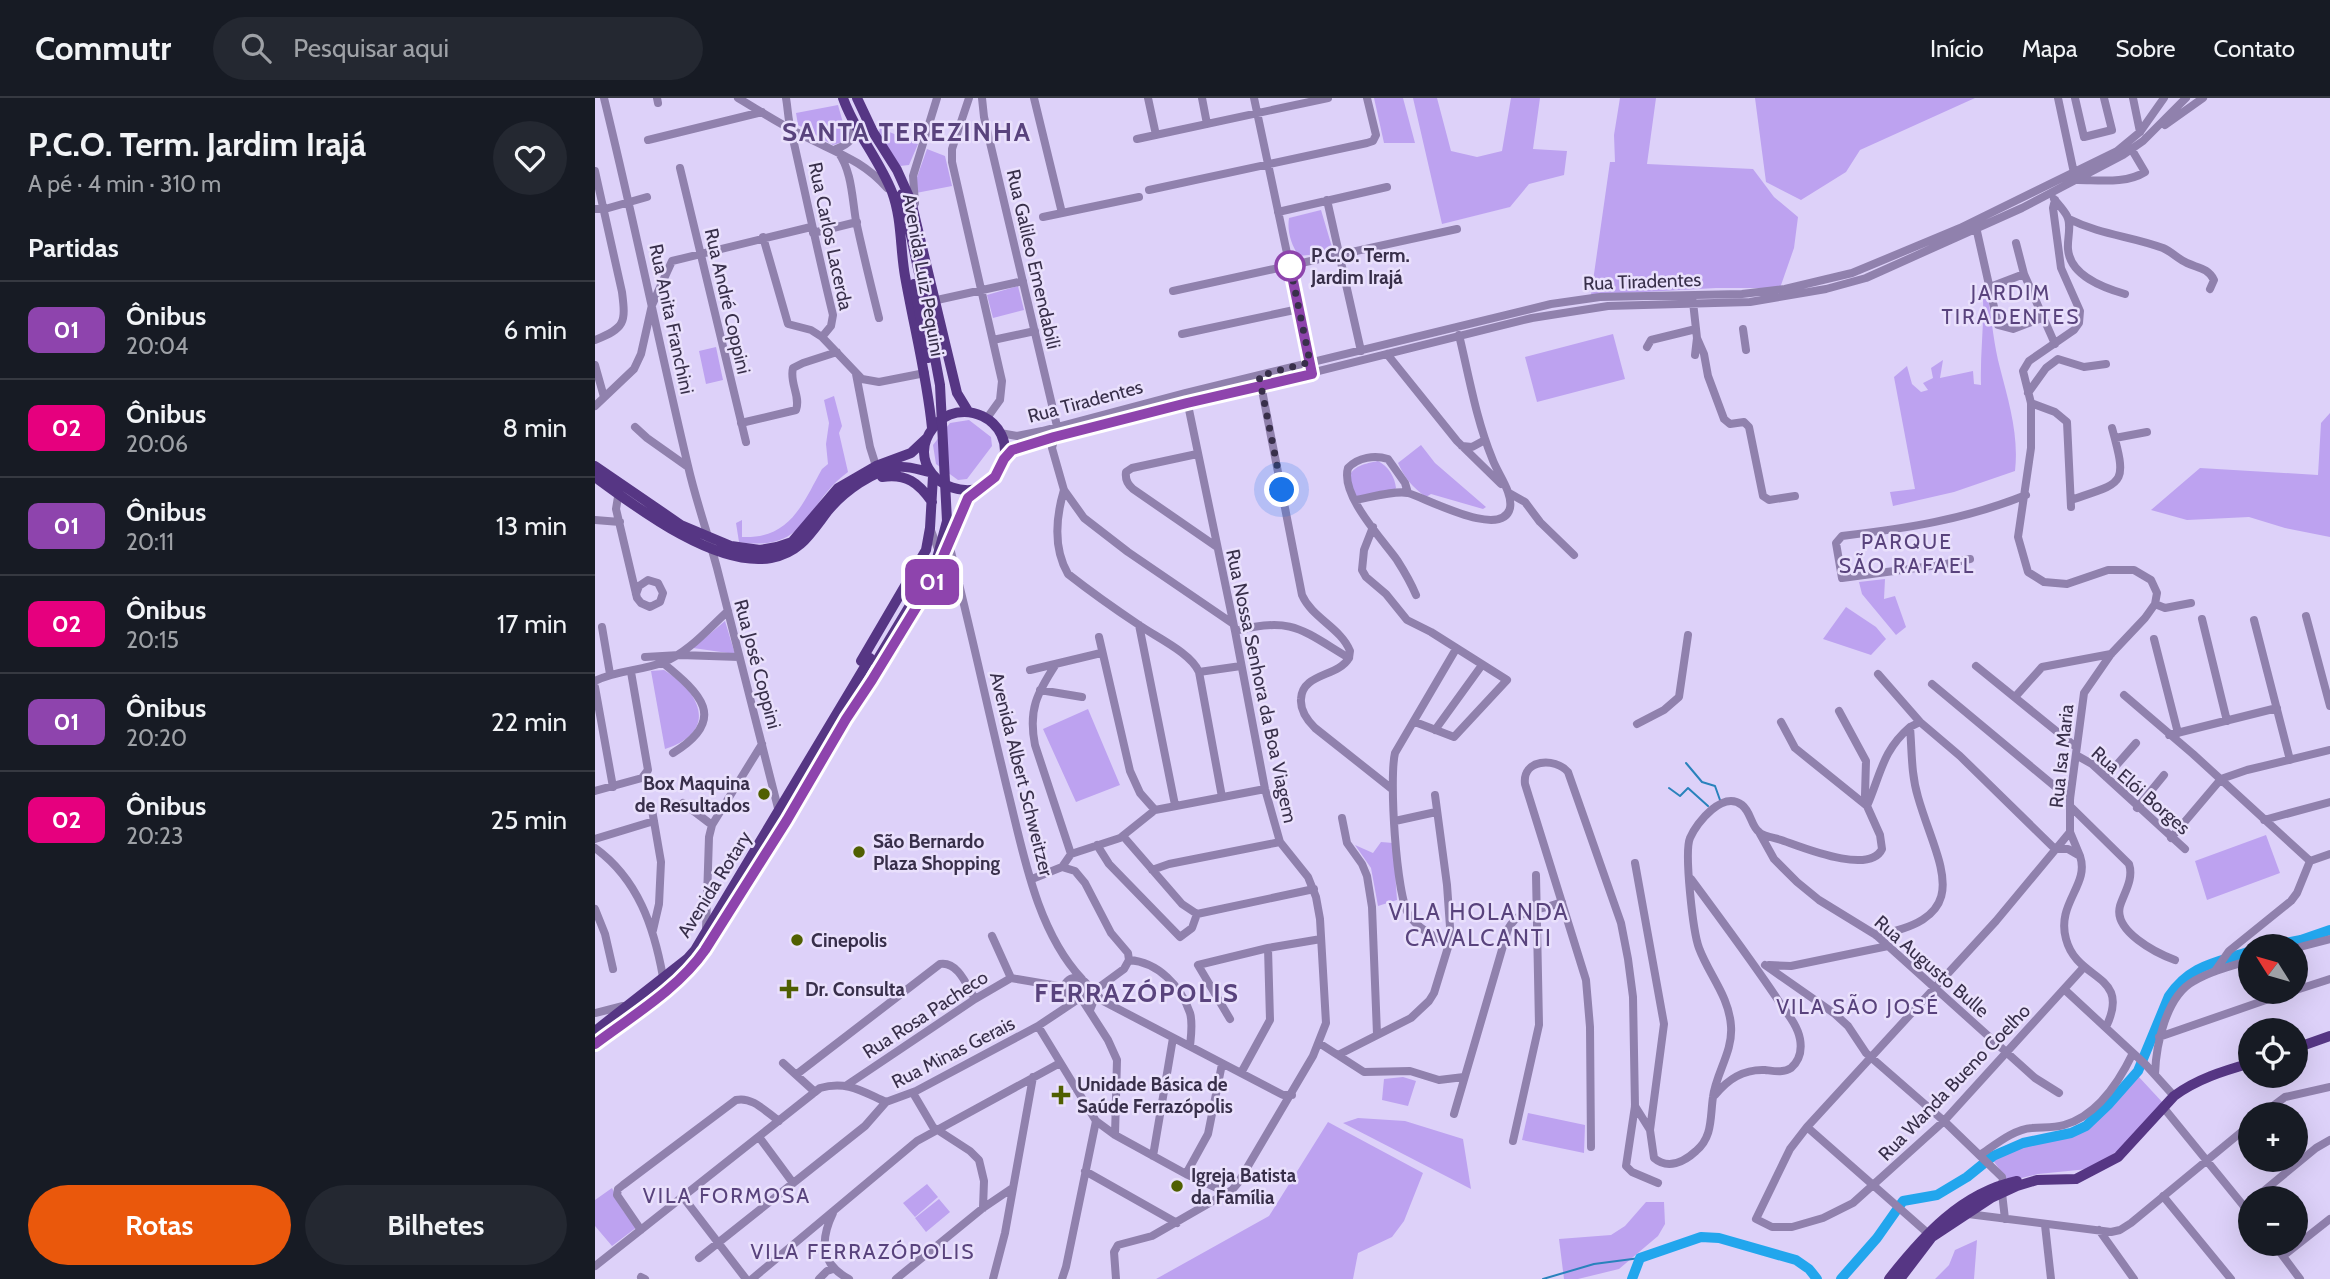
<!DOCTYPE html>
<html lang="pt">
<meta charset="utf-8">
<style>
body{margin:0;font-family:Cabin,sans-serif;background:#242831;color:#f1f3f6;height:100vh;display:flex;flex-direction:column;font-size:26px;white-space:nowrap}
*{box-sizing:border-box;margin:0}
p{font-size:23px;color:#9ea1a6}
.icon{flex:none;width:38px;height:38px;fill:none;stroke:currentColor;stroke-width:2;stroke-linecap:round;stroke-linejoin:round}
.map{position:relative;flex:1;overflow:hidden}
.sheet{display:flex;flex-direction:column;background:#171b24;width:595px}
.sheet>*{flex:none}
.badge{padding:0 14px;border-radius:10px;font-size:24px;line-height:46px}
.needle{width:46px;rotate:307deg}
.fabs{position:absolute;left:1643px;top:836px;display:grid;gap:14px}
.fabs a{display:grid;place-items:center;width:70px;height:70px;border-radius:50%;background:#171b24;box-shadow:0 7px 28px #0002;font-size:35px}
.you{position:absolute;width:35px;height:35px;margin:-18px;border:5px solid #fff;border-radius:50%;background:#1a73e8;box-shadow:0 0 0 10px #1a73e833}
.map>.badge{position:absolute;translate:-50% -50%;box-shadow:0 0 0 4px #fff}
h2{padding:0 28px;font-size:26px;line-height:63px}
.round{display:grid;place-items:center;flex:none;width:74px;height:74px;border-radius:37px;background:#242831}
.headline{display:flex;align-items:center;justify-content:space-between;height:119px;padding:0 28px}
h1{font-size:33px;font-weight:700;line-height:52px}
.primary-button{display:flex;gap:14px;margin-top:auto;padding:14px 28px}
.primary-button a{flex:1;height:80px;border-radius:42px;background:#ea580c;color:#fff;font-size:28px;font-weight:700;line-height:80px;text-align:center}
.primary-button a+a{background:#242831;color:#f1f3f6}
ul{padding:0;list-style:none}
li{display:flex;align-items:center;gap:21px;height:98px;padding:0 28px;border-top:2px solid #363941}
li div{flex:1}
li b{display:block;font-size:26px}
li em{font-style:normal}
li .badge{min-width:77px;font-weight:700;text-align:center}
header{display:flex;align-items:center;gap:42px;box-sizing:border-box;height:98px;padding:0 35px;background:#171b24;border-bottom:2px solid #363941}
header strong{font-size:33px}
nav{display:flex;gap:38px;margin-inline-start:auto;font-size:24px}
.search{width:490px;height:63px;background:#242831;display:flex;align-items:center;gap:18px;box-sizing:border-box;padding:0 24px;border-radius:38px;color:#9ea1a6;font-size:26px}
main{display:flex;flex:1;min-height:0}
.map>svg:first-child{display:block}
</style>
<header>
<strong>Commutr</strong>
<div class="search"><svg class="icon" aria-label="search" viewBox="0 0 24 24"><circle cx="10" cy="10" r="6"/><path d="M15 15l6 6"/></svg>Pesquisar aqui</div>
<nav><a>Início</a><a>Mapa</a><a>Sobre</a><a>Contato</a></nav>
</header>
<main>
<section class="sheet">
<div class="headline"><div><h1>P.C.O. Term. Jardim Irajá</h1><p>A pé · 4 min · 310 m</p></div><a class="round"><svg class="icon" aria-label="heart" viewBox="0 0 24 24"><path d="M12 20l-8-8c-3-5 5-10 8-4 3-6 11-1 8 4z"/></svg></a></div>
<h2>Partidas</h2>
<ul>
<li><span class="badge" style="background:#8e44ad;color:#fff">01</span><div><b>Ônibus</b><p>20:04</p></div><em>6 min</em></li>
<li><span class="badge" style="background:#e6007e;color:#fff">02</span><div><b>Ônibus</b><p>20:06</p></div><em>8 min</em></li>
<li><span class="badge" style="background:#8e44ad;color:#fff">01</span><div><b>Ônibus</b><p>20:11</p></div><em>13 min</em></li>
<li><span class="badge" style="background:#e6007e;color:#fff">02</span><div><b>Ônibus</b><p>20:15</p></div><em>17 min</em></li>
<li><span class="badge" style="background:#8e44ad;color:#fff">01</span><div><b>Ônibus</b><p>20:20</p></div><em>22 min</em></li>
<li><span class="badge" style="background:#e6007e;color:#fff">02</span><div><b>Ônibus</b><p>20:23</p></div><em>25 min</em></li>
</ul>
<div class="primary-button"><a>Rotas</a><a>Bilhetes</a></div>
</section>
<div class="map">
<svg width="1735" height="1181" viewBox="0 0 1735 1181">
<rect width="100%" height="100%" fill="#ddd1f9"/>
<path fill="#bda2f0" d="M779,0H808L820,45H789Z
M818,0H842L856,53L882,59L907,53L916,0H945L938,51L972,53L969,77L934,86L915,109L847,126Z
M1025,0H1061L1052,66L1158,71L1179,99L1203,119L1199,150L1185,190H1121L996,197L1015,64H1020L1019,37Z
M1160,0H1380L1265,52L1251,74L1206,102L1171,84Z
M243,7L252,39L248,44L238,47L203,27L201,15Z
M285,30L323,46L314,67L305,68L284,35Z
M332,51L350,58L357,88L321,95V82Z
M726,112L737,149L723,156L704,158C696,147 692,133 694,120Z
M423,188L429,212L398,220L392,197Z
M1393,200C1397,223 1399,248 1405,270C1414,305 1424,337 1420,373L1359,394L1298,408L1295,394L1320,391L1299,279L1312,268L1317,286L1326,294L1333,292L1328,285L1338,280L1336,270L1348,262L1345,280L1378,273L1379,286L1386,287C1385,258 1389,230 1388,201Z
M1018,236L1030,281L942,304L930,259Z
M121,249L128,282L111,286L104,253Z
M239,298L247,328L244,335L253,374C209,406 214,455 144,444L141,425L147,422V439C195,441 207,407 227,371L233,366L231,346L234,325L229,302Z
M1735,315V439L1690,430L1654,419L1592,422L1556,412L1605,370L1723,377L1726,325Z
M374,322L396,339L397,348L372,381L363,382L341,366L338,347L355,325Z
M826,347L840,365L891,409L888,411L836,396L831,399C818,390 809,379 803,365Z
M783,363C793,368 800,379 801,390L797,394L761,399L753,381C758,367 770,366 783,363Z
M1290,481L1289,501L1300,498L1311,529L1301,537L1267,496L1264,484Z
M1251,509L1281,529L1291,541L1276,557L1228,541Z
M130,523L140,556L98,550Z
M69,572C107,595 123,634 70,651L56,573Z
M493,611L525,687L481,704L448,631Z
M1671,737L1685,775L1612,802L1600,763Z
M786,744L798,745L802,802L783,808L776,770L760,747L778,755Z
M1543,978L1569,1006L1526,1051L1493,1071L1443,1076L1418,1082L1411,1080L1397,1061L1428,1047L1477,1037L1491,1029L1513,1010Z
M808,979L821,983L813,1008L787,1002L789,981Z
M933,1015L990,1027L989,1055L927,1042Z
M763,1020L810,1023L868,1041L876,1091L748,1025Z
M733,1024L828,1075L809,1123L797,1139L763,1155L758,1181H561L674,1118Z
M332,1086L343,1099L320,1119L308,1105Z
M17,1090L29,1114L42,1129L17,1148L0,1128V1102Z
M344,1101L355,1114L331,1134L320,1120Z
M1051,1104H1069L1070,1126L1063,1138L1024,1171L983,1181H969L964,1141L1016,1137L1030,1128Z
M1382,1142L1379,1181H1340L1354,1167L1360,1152Z"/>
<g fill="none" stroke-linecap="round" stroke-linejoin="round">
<path stroke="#2982bc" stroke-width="2" d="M1091,665L1107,684L1120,688L1125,702
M1074,690L1085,698L1093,690L1113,708
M948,1181L999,1166L1045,1160"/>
<path stroke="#22a6ed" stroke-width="10" d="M1670,849L1706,842L1735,832
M1037,1181L1045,1160L1106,1139L1124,1140L1201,1162L1214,1171L1222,1181
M1246,1181L1282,1140L1308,1103L1342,1097L1372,1079L1398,1058L1428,1045L1476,1035L1491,1028L1513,1007L1543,973L1574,898C1596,866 1621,865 1656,853"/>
<path stroke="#9081ad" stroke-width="8" d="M9,0C39,122 64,246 93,368C101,403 113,436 122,470L184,714
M62,0L63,5
M143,0C165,13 186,27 209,38C240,54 269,63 292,90
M191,0C193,11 193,22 196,32C210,94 223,156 238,217L236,228L227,239
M374,0L357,51V64L407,283L405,302L392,320
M387,0L389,19L462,328
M439,0L467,115
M553,0L561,37
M607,0L612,26
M659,0L716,268
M1463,0L1479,75
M1480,0L1489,39L1517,32L1509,0
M1538,0L1545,34
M1570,27L1608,0
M542,41L733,0
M53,42L167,14
M241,51C255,46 259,41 259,26
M243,54C257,73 257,100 261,123C268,155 276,188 284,220
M85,70L151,344
M0,73L27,194C31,225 30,230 0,242
M1483,82C1504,82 1531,86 1550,74L1537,52
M554,92L772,45L778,43L781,37L772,0
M1459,101C1463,106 1469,112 1472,118C1477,127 1472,141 1473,151C1475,178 1509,190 1530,196
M732,102L766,253
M1460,102L1458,110L1466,170L1485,213L1484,225L1479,232L1434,263L1428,273L1436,305V350L1423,439L1433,474L1449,484L1472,486L1513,472H1539L1556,482L1562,495L1560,506L1550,520L1516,556L1489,595L1475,701V734L1401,823L1212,1029L1195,1051L1161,1121L1177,1129H1197L1228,1120L1258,1105L1349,1023L1489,869
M320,105L318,78L342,0
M0,111H10L52,99
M683,114L792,89
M448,119L544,99
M1474,121C1506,137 1536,138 1568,150C1577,154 1583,161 1592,165C1603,170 1613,170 1619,182L1615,191
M1381,129L1403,227L1418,231L1447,220
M218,135L262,124
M168,139L193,226L216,232L227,239L267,281L284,284L330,275
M1421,145L1429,176L1460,246
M1395,189L1429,176
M578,193L862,131
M342,202L428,183
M1098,204L1102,240L1100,257
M1148,231L1151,252
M587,236L704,211
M1102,240L1109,256L1113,278L1129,321L1135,326L1149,324L1154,329L1168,398L1174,402L1200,398
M398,242L440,233
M1052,249L1056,242L1101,231
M792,256L862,343L906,386
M0,267L9,299
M261,276L275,349L281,368
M665,282L707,497C717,520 746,530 755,553L754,560
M1433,295L1451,270L1463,261L1489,269L1511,266
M1436,305L1460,314L1472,324L1476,409
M0,308L39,271L46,256L57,207L77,163L216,129
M146,325L201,312C206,298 194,285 198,270L208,265L242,254
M40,329L52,340L93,369
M405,335L422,338L447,333L590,295L956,206L1005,199L1147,196L1190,191L1257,175L1365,130L1522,53L1545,34L1569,0
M460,337L457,350L469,392L489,420L533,454L637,525
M1520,340L1552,334
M867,348L877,349L890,342
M602,356L537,370L531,374C530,381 532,386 538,391L622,449
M409,361L421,350L459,339L937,220L1013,208L1155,204L1231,191L1271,180L1427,110L1528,57L1548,43L1591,0
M469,392C461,419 458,450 473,476C496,494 520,511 544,527C561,539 596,555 604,574L646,568
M24,393L21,411L42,500L46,505L55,509L65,504L68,495L63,485L53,482L44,488L41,496
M813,395L810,385L793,361C780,357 763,359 753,370C745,397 787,441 802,462C809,473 816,485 821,497
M914,395L930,404L945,424L979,457
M760,402C773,400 800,392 813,395C831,400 907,442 915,410C918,394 902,375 897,360C881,321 874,278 864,237
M1476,402C1529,384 1533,388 1517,330
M0,422L25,424
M778,429L769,452L767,472L771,479L791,496L812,522L836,534L912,582L859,639L820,624
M335,430L345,456L362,483
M354,446C375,527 392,608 412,690C428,753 441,832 487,881
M1375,461L1351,466L1247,480L1241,445L1247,438C1312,430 1369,422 1431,397
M338,482L352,481L364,485
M1560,506L1570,510L1596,505
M1711,518L1735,608
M1607,521L1632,623
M1659,522L1695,662
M544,527L580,707
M7,529L15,576
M640,533C697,518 707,532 754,560
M504,539L535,673L545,695L560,712
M1559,541L1583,635
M50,559L85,557L144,559
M754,560C743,579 707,575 706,601C705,613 712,622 720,630L797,691
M68,565C105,595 134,621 78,655
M461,566C442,595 433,612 440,647L476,756
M1381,568L1481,649
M435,572L506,555
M604,574L627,699
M1283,576L1325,624L1365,658L1460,751H1473L1485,758C1495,787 1461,805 1471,841C1482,884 1537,875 1511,929
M0,583C21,572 46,573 69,564C94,554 113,531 133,513
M1337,586L1475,701
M0,589L18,689
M445,592L487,599
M1529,597L1598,656L1715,763
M1420,599L1447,569L1516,556
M1244,613L1271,663L1270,697L1272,708
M1042,626L1069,612L1084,599L1093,537
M840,632L887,567
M1574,637L1682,610
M1481,657L1497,666L1590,751
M1511,679L1541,645
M0,693L47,680L53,672L36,574
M88,705L117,727
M56,706L66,764L64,806L58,832
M1272,708C1286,676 1287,653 1315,629
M1475,708L1534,766C1539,781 1529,795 1525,808C1518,833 1561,855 1580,862
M1542,710L1569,677
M747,720L752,745L767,766L772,778L777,809L782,936
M1669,722L1735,704
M800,723L841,714
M1164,734L1179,761L1202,784L1224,802L1281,837L1440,980L1464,995
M1475,734L1485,758
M528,738L587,806L602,816L719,791
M1576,740L1626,681L1652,672L1735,652
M0,741L59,723
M502,747L514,766L585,839L597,830L602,816
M0,750C43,781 59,829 68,879
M1715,763L1735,756
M1040,765L1069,926L1055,1032
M467,769L476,756L525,740L560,712L670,691
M557,772L574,766L685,744
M437,781L467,769L480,773L490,785L516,835L533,855L534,862
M1096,781C1125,820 1154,859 1181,899C1189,912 1202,925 1205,941C1207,952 1205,962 1196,970C1189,975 1179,973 1170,972C1148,971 1133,981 1120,997
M0,811L10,836L18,871
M111,831L114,739L117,727L167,646
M1281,837C1384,819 1342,766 1323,699C1316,676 1317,653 1315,629L1325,624
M397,838L416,880
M854,846C839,838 824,832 814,817C801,798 794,679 800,655L861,551
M1701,850L1735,841
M534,862C563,864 586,888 595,915C598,925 596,938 595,948
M1170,867L1240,916L1253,928L1271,955L1349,1023L1407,1079L1408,1085
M1174,867L1196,868L1293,848
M1620,873L1634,853L1696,803L1702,795L1715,763
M469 891a11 11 0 1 1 22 0a11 11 0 1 1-22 0Z
M490,884L508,903L688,997H697
M1470,892L1551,967L1579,998
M1701,892L1735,881
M495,896L529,871L534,862
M486,900L513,942L522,962L520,1037
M495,912L499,902
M0,915L28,908
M635,921L603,867L673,850L726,841
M443,928L501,1023L520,1037L591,1076L633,1095
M1564,939L1694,894
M724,945L769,974L815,973L844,982L869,979
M743,957L816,920L834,903L839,895L854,846L855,829L852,787L840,697
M188,965L220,994
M646,975L675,922L673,850
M202,976L345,866C363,863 372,888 380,901
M1560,976C1561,947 1571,898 1599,883C1616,873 1636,868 1656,862
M252,987L380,901L416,880L469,889
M318,995L338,1029L375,1053L384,1062L389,1083L388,1110
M1040,1008L1055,1032L1059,1060C1073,1072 1089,1064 1101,1053C1118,1039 1115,1019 1118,999C1121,975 1138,954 1136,928C1134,898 1114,877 1104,850C1098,834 1089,754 1095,740C1102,724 1128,692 1147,707C1156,714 1156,728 1164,734C1169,739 1182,740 1189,743C1209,750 1275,777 1287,751L1285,737L1272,708L1200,650L1186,624
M1568,1009L1656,1117
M859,1016L913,831C926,808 945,814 967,804
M1666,1017L1690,999L1735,989
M1212,1029L1336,1138
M164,1039L198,1085
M918,1043L944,927L941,777
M996,1049L995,929L991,882L930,686C927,661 960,659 973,674L1026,825L1033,861L1038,899L1040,1008L1031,1068L1037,1074L1063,1085
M1385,1057C1400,1047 1419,1031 1437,1030C1448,1029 1459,1030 1469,1027C1502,1018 1524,984 1538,955
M558,1058L578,940
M490,1073L582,1125
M591,1076L613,1036L627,966
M1407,1095L1410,1121
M1568,1098L1636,1181
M88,1099L151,1181
M1659,1101L1721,1050L1735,1042
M238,1115C225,1142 225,1166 254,1181
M1373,1116L1516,1134L1525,1132L1536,1125L1656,1026
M1450,1127L1456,1181
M46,1132L22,1097L23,1091L28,1087L141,1002C157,998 171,1014 184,1023
M1504,1132L1539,1181
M1679,1146L1705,1181
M1688,1158L1735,1121
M104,1160L270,1028L291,1004L321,993L443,928L482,902
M0,1168L225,990C252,982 268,994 291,1004
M46,1179L50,1181
M157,1181L322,1043L465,965
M224,1181L232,1173L238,1171
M301,1181L388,1110L416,1091
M398,1181L410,1135L438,979
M467,1181L471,1169L501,1023
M521,1181L519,1154L523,1147L557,1138L637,1092L643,1085L718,958L731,925L725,821L721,799L713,779L685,744L670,691L640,533L592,302"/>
<path stroke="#563684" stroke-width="10" d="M248,0C260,34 284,61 297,94C307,121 305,150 310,178C319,229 332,279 337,330
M262,0L278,34L302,72L316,103L362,295L373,313
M307,96L325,180
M0,368L86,427L136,448L165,452L182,449L197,444L243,390L281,368L316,355L332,340
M0,379C42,410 121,470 176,460C205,455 216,435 232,414C248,394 278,372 304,369C314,368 325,372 335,374
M287,379C311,375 324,385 337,404
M266,563L331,452L335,430L338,378
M257,612C287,572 316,526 339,481C352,456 359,427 372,402C381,386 402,385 408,365C421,322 364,295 338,330C312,363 347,399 383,391
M0,933L92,861L100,852L275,560
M0,946L60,901L107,857L192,722L259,607
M1701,950L1735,938
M1294,1181C1328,1138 1366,1095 1422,1083
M1305,1181L1337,1139L1396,1100L1422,1088L1442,1082L1481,1081L1523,1059L1579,998C1602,981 1628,973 1656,965"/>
<path stroke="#563684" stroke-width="10" d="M319,186L333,260
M281,564L341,464L352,423L345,287L325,180"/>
</g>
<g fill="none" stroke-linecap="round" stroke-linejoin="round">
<g stroke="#fff" stroke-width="16">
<path id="line" d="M0,946C37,918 83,891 110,852L192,722L251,621L277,582L338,482L373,400L400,379L409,361L417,352L459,339L592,305L717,276L695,168"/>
</g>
<use href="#line" stroke="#8e44ad" stroke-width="10"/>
<path stroke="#382f4a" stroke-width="7" stroke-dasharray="0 12.6" d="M687,392L664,278L715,264L695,168"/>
</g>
<circle fill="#fff" stroke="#8e44ad" stroke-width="3.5" cx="695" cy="168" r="14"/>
<g fill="#505f01" stroke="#e9e0fc" stroke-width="2.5">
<circle cx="169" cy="696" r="7"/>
<circle cx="264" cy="754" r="7"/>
<circle cx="202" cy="842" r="7"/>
<path d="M190.5 880.5h7v7h7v7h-7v7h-7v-7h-7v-7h7z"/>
<path d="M462.5 986.5h7v7h7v7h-7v7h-7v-7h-7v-7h7z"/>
<circle cx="582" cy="1088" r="7"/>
</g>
<g text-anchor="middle" stroke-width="5" stroke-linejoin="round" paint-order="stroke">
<g font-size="19" fill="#382f4a" stroke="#e9e0fc">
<text transform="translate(236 138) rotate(78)" y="7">Rua Carlos Lacerda</text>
<text transform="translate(439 161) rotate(77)" y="7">Rua Galileo Emendabili</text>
<text transform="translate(329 177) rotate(80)" y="7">Avenida Luiz Pequini</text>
<text transform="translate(1047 183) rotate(-2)" y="7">Rua Tiradentes</text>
<text transform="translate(133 203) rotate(77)" y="7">Rua André Coppini</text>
<text transform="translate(77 221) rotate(78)" y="7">Rua Anita Franchini</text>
<text transform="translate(490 303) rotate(-15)" y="7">Rua Tiradentes</text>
<text transform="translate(163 566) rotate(75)" y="7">Rua José Coppini</text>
<text transform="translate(667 588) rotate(78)" y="7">Rua Nossa Senhora da Boa Viagem</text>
<text transform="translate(1466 658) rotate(-84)" y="7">Rua Isa Maria</text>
<text transform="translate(427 676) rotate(76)" y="7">Avenida Albert Schweitzer</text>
<text transform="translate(1546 692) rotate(41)" y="7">Rua Elói Borges</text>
<text transform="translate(119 786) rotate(-58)" y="7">Avenida Rotary</text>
<text transform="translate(1337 868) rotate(41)" y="7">Rua Augusto Bulle</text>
<text transform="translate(330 916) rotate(-33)" y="7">Rua Rosa Pacheco</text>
<text transform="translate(358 954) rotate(-27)" y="7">Rua Minas Gerais</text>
<text transform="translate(1359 984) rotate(-46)" y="7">Rua Wanda Bueno Coelho</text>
</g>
<g font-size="19" font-weight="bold" fill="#382f4a" stroke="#e9e0fc" text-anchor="start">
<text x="716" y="164">P.C.O. Term.<tspan x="716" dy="22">Jardim Irajá</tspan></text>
</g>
<g font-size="19" font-weight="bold" fill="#382f4a" stroke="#e9e0fc" text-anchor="start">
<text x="155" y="692" text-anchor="end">Box Maquina<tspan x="155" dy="22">de Resultados</tspan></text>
<text x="278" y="750">São Bernardo<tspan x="278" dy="22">Plaza Shopping</tspan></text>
<text x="216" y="849">Cinepolis</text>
<text x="210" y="898">Dr. Consulta</text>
<text x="482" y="993">Unidade Básica de<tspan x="482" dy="22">Saúde Ferrazópolis</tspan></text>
<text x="596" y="1084">Igreja Batista<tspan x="596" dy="22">da Família</tspan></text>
</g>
<g font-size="21" letter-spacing="2" fill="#59437d" stroke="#e9e0fc">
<text x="1416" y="202">JARDIM<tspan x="1416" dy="24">TIRADENTES</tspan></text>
<text x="1312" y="451">PARQUE<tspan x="1312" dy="24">SÃO RAFAEL</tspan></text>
<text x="1263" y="916">VILA SÃO JOSÉ</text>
<text x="132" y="1105">VILA FORMOSA</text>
<text x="268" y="1161">VILA FERRAZÓPOLIS</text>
</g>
<g font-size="23" letter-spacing="2" fill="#59437d" stroke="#e9e0fc">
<text x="884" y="822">VILA HOLANDA<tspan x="884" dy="26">CAVALCANTI</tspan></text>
</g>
<g font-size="26" font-weight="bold" letter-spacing="2" fill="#59437d" stroke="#e9e0fc">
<text x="312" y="43">SANTA TEREZINHA</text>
<text x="542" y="904">FERRAZÓPOLIS</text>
</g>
</g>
</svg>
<div class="fabs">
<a><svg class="needle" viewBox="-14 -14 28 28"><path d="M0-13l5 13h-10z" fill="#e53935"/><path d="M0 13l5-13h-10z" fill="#9ea1a6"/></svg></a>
<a><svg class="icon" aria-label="locate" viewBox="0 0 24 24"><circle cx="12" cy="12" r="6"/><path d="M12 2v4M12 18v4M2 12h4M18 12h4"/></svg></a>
<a>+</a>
<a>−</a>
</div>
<div class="you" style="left:687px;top:392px"></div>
<b class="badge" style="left:337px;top:484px;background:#8e44ad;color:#fff">01</b>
</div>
</main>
